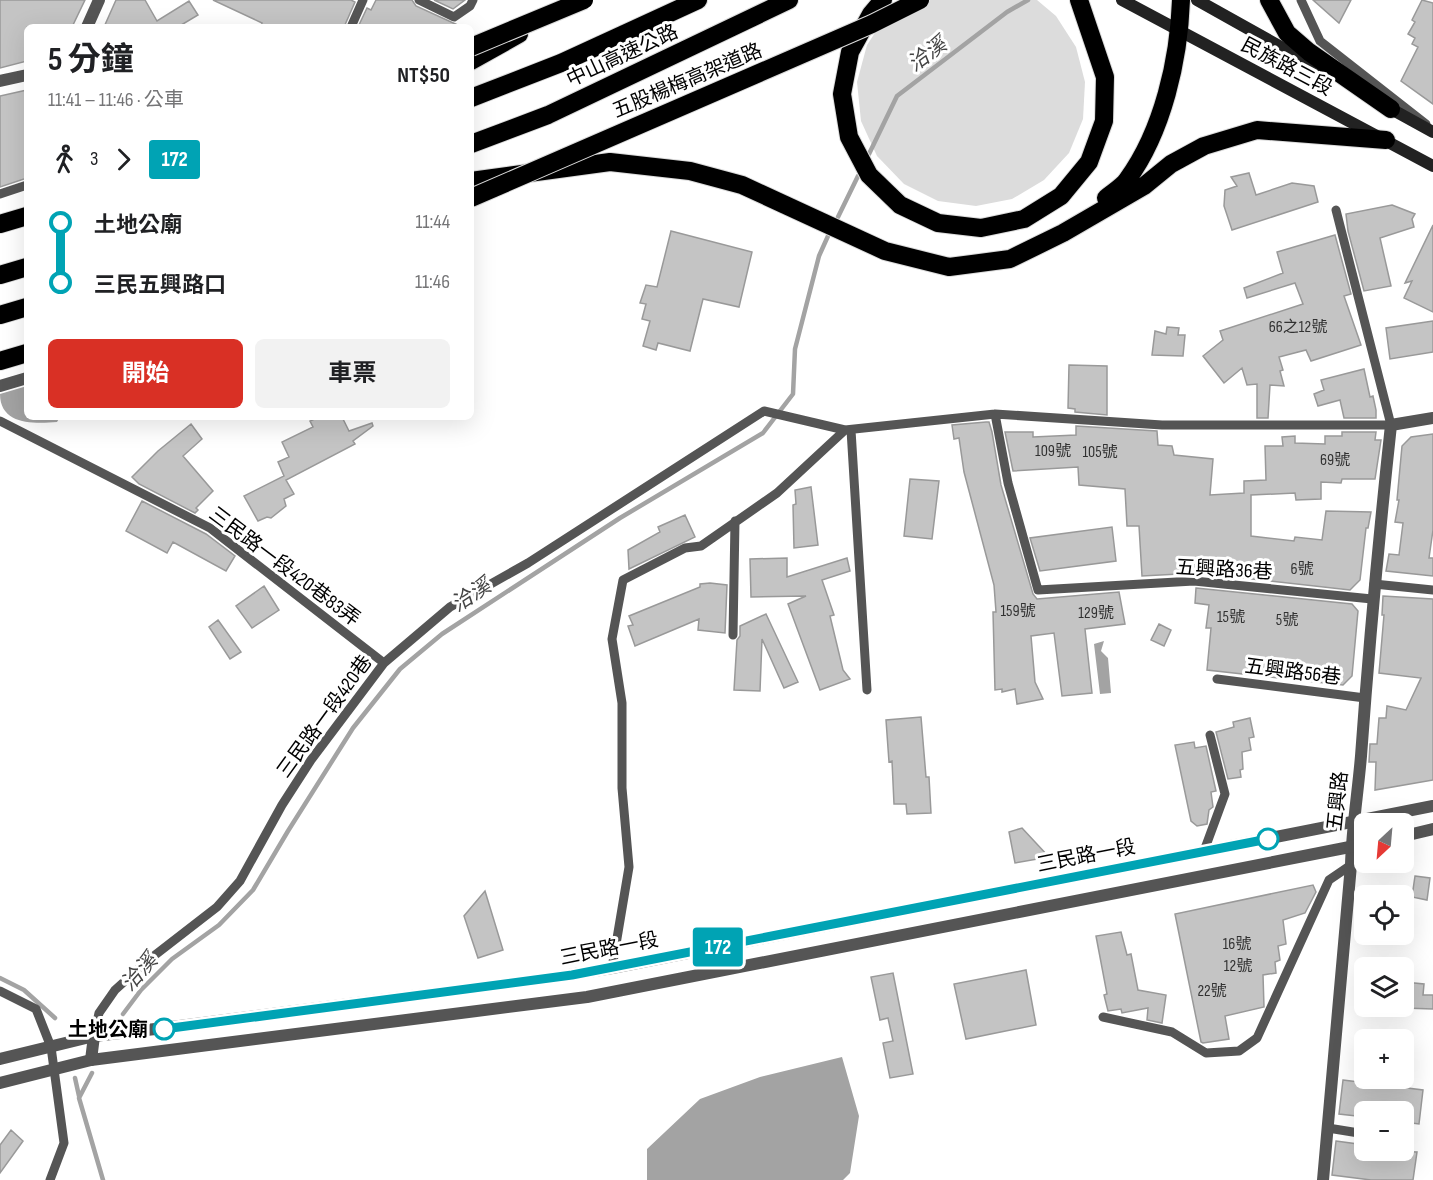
<!DOCTYPE html>
<html lang="zh-TW">
<meta charset="utf-8">
<style>
body{margin:0;font-family:"Sofia Sans Condensed","Noto Sans TC",sans-serif;background:#f2f2f2;color:#202124;height:100vh;display:flex;flex-direction:column;font-size:22px;white-space:nowrap}
*{box-sizing:border-box;margin:0}
p{font-size:20px;color:#757577}
.icon{flex:none;width:33px;height:33px;fill:none;stroke:currentColor;stroke-width:2;stroke-linecap:round;stroke-linejoin:round}
.map{position:relative;flex:1;overflow:hidden}
.drawer{position:absolute;left:24px;top:24px;width:450px;height:396px;display:flex;flex-direction:column;background:#fff;border-radius:9px;box-shadow:0 6px 24px #0002}
.drawer>*{flex:none}
.badge{padding:0 12px;border-radius:4px;font-size:21px;line-height:39px}
.needle{width:39px;rotate:206deg}
.buttons{position:absolute;left:1354px;top:813px;display:grid;gap:12px}
.buttons a{display:grid;place-items:center;width:60px;height:60px;border-radius:9px;background:#fff;box-shadow:0 6px 24px #0002;font-size:30px}
.map>.badge{position:absolute;translate:-50% -50%;box-shadow:0 0 0 3px #fff}
.legs{display:flex;align-items:center;gap:9px;height:66px;padding:0 24px;font-size:20px}
.legs p{margin-inline-start:auto}
.head{display:flex;align-items:center;justify-content:space-between;height:102px;padding:0 24px}
h1{font-size:33px;font-weight:700;line-height:45px}
.cta{display:flex;gap:12px;margin-top:auto;padding:12px 24px}
.cta a{flex:1;height:69px;border-radius:9px;background:#d93025;color:#fff;font-size:24px;font-weight:700;line-height:69px;text-align:center}
.cta a+a{background:#f2f2f2;color:#202124}
ul{padding:0 24px;list-style:none}
li{display:flex;align-items:center;gap:21px;height:60px;font-size:22px}
li i{display:grid;place-items:center;width:9px;height:100%;margin:0 8px;background:currentColor}
li i::after{content:'';width:15px;height:15px;margin:-8px;border:4px solid;border-radius:50%;background:#fff}
li p{margin-inline-start:auto}
li:first-child i{background:linear-gradient(#0000 50%,currentColor 0)}
li:last-child i{background:linear-gradient(currentColor 50%,#0000 0)}
.map>svg:first-child{display:block}
</style>
<div class="map">
<svg width="1433" height="1180" viewBox="0 0 1433 1180">
<rect width="100%" height="100%" fill="#fff"/>
<path fill="#dcdcdc" d="M914,0H1037L1056,16L1076,47L1085,82L1083,119L1069,153L1044,180L1012,199L976,206L938,201L904,184L877,156L861,121L857,82L867,45L888,13Z"/>
<path fill="#a3a3a3" d="M27,386V417H60L57,422C34,424 0,425 0,394Z
M1104,641L1101,651L1108,658L1111,693L1100,694L1094,644Z
M842,1057L859,1116L850,1173L843,1180H647V1149L700,1099L760,1077Z"/>
<g fill="none" stroke-linecap="round" stroke-linejoin="round">
<path stroke="#a3a3a3" stroke-width="4.5" d="M869,154L897,96L1007,12L1028,0
M838,217L858,176
M0,978L24,990L55,1018
M123,1014L141,990L172,959L219,925L253,890L288,831L353,728L400,669L442,634L620,518L763,433L793,394L795,349L819,256L828,236
M92,1073L79,1098L103,1180
M75,1078L79,1096"/>
</g>
<path fill="#c4c4c4" stroke="#999" stroke-width="1.5" d="M0,0H85L72,27H27V61L0,68Z
M116,0H145L157,21L189,1L198,15L178,27H104Z
M213,0H351L355,2L344,27H261L262,23Z
M376,0H412L416,6L462,27H358L367,8L371,10Z
M434,0H465L453,9Z
M1313,0H1351L1339,23Z
M1422,0L1433,3V104L1401,81L1418,47L1412,44L1415,38L1408,34L1415,22L1412,20Z
M27,90V178L0,187V96Z
M1249,173L1256,195L1292,183L1314,186L1318,202L1232,230L1224,206L1225,190L1237,186L1231,177Z
M1392,205L1415,214L1412,219L1414,227L1380,238L1391,286L1364,291L1348,231L1346,214Z
M1433,225V312L1404,298L1412,281L1405,283Z
M671,231L752,252L739,307L703,299L690,351L658,343L656,350L643,346L650,321L642,319L646,304L640,303L646,285L657,287Z
M1335,235L1351,294L1344,296L1361,345L1311,361L1306,350L1279,357L1283,370L1280,371L1284,386L1270,385L1268,418H1257V384L1247,385L1242,368L1224,383L1203,356L1223,340L1220,331L1303,304L1295,283L1247,298L1244,288L1283,273L1277,252Z
M1433,321V352L1390,359L1386,328Z
M1167,327L1179,328L1178,335H1185L1183,356L1152,355L1155,331L1166,334Z
M1069,365L1107,366V415L1075,412V409L1068,408Z
M1364,369L1370,397L1373,396L1376,410V418H1344L1340,400L1318,406L1314,394L1324,390L1321,380Z
M319,417H342L349,431L372,423L373,426L353,441L355,444L286,480L294,494L284,499L286,506L271,518L267,517L258,521L244,496L284,476L278,462L289,457L282,442L313,427L310,421Z
M986,422H989L992,432L1001,485L1033,594L1037,599L1119,592L1125,624L1085,629L1092,693L1062,696L1054,633L1031,636L1035,682L1043,699L1017,704L1015,689L1002,692V689L995,690L993,612H996L994,585L964,472L959,438L954,439L952,425Z
M191,424L202,439L183,456L213,491L196,508L198,510L195,513L139,484L132,477L158,451Z
M1076,426L1157,431L1158,445L1172,446L1174,455L1213,459L1210,495L1244,493V481L1266,480L1265,446H1283L1282,437L1295,436V443L1325,444V436H1342V432H1376L1375,440H1381L1375,479H1342L1341,483L1321,482V499L1296,500L1295,493L1251,495V536L1294,541L1295,537L1322,540L1326,511L1371,512L1368,528H1366L1360,580L1350,590L1198,573L1142,576L1139,526H1127L1125,489L1079,485L1078,467L1013,471L1005,432H1033V437L1076,435Z
M1433,434V530L1429,558H1433V576L1386,571L1389,554L1399,555L1403,523L1395,522L1399,500H1397L1402,446L1411,437Z
M910,479L939,481L932,539L904,536Z
M811,487L818,545L794,548L793,505L796,504L795,490Z
M142,501L206,534L235,556L226,571L173,542L167,553L126,531Z
M685,515L695,537L629,569L628,550L660,532L658,527Z
M1112,527L1116,561L1040,571L1030,538Z
M787,558V577L847,558L850,571L822,580L834,615L830,616L843,670L850,679L820,690L788,604L806,596L751,597L750,559Z
M710,583L727,585L725,633L698,630L699,619L635,646L628,626L633,625L629,616L700,587V584Z
M264,586L279,610L252,628L236,606Z
M1196,588L1352,604L1358,611L1352,676L1343,685L1207,670L1211,628H1206L1209,605L1195,603Z
M1383,596L1433,599V780L1375,790L1376,762H1369L1370,744H1377L1379,718H1386L1387,706L1406,710L1421,678L1379,673L1384,615H1382Z
M766,614L798,682L784,688L762,639L760,691L734,690L737,640L740,636V626Z
M218,620L241,652L230,659L209,627Z
M1159,624L1171,630L1164,646L1151,640Z
M921,717L926,777H929L931,813L907,814L906,804H894L892,761L889,762L886,720Z
M1250,718L1254,737L1249,738L1251,750L1242,752L1243,769L1240,770L1241,777L1228,779L1216,732L1234,727L1233,722Z
M1194,742L1195,748L1206,746L1216,791L1211,792L1213,807L1209,810L1207,824L1197,826L1191,821L1175,745Z
M1022,828L1049,857L1015,863L1009,832Z
M1415,876L1430,878L1427,900L1412,897Z
M1313,885L1316,892L1305,913L1283,920L1286,944L1278,946L1280,960L1275,962L1276,973L1263,975L1264,1007L1225,1016L1229,1039L1203,1043L1201,1042L1175,914Z
M485,891L503,950L478,958L464,916Z
M1121,932L1127,955L1131,954L1138,990L1166,995L1162,1023L1147,1020L1148,1008L1122,1013L1121,1009L1108,1011L1104,995L1107,994L1096,936Z
M1026,970L1036,1025L966,1039L954,984Z
M893,973L913,1074L890,1078L883,1043L893,1041L888,1018L880,1020L871,977Z
M1404,982L1424,984L1423,995H1433V1009L1404,1008Z
M1343,1080L1423,1090L1419,1124L1404,1122V1112H1365V1117L1339,1114Z
M11,1130L23,1141L0,1173V1145Z
M1336,1141L1365,1145V1150L1417,1152L1413,1180H1371L1332,1175Z"/>
<g fill="none" stroke-linecap="round" stroke-linejoin="round">
<g stroke="#dbdbdb" stroke-width="20">
<path id="motorway" d="M883,0L871,14L850,52L842,94L849,137L869,175L900,205L938,223L981,228L1024,219L1061,196L1089,162L1104,121L1105,77L1079,0
M1269,0L1287,33L1309,52L1391,109
M471,61L519,34
M471,98L561,63L698,0
M471,144L548,115L789,0
M471,181L610,162L690,171L742,185L885,251L949,267L1010,259L1063,233L1144,186L1171,164L1204,146L1257,130L1386,140
M1106,198C1113,192 1122,187 1127,180C1163,131 1179,59 1181,0
M0,224L27,216
M0,275L27,267
M0,315L27,307
M0,361L27,353"/>
</g>
<path stroke="#555" stroke-width="9" d="M419,0L454,17L470,6L473,0
M1301,0L1320,41L1426,124
M351,27L363,0
M0,194L27,185
M995,414L1008,483L1038,590L1194,581L1372,599
M0,421L210,528L384,663
M851,430L867,690
M1374,584L1433,590
M733,635L735,521
M1217,679L1365,698
M1204,851L1225,794L1210,735
M612,968L629,867L622,788V703L612,639L623,580L685,548L701,546L777,493L845,430L995,414L1162,425H1391L1336,210
M0,991L36,1009L51,1047L64,1143L50,1180
M1103,1017L1172,1032L1206,1053L1239,1051L1257,1038L1329,880L1351,865
M94,1036L99,1013L115,990L146,962L217,907L240,881L282,805L311,760L384,663L450,607L528,563L764,411L845,430
M1328,1128L1365,1134
M1404,1139L1407,1140"/>
<path stroke="#555" stroke-width="12" d="M87,27L99,0
M0,81L27,75
M0,386L27,378
M91,1060L94,1036
M1323,1180L1351,865C1352,828 1358,792 1361,756C1369,645 1379,536 1391,425L1433,418"/>
<path stroke="#555" stroke-width="12" d="M1404,836L1433,829
M0,1059L94,1036L164,1028L551,978L612,968L1433,806
M0,1083L91,1060L587,997L1365,844"/>
<path stroke="#222" stroke-width="12" d="M1122,0L1433,166
M1197,0L1322,70
M1384,105L1433,132"/>
<use href="#motorway" stroke="#000" stroke-width="18"/>
<g stroke="#dbdbdb" stroke-width="20" stroke-linecap="butt">
<path id="motorway-bridge" d="M471,47L584,0
M471,198L872,24L920,0"/>
</g>
<use href="#motorway-bridge" stroke="#000" stroke-width="18"/>
</g>
<g fill="none" stroke-linecap="round" stroke-linejoin="round">
<g stroke="#fff" stroke-width="14">
<path id="line-1" d="M164,1029L572,975L1268,839"/>
</g>
<use href="#line-1" stroke="#00a3b4" stroke-width="9"/>
</g>
<g fill="#fff" stroke="#00a3b4" stroke-width="3">
<circle cx="1268" cy="839" r="10"/>
<circle cx="164" cy="1029" r="10"/>
</g>
<g text-anchor="middle" stroke-width="6" stroke-linejoin="round" paint-order="stroke">
<g font-size="16" fill="#313131">
<text x="1298" y="332">66之12號</text>
<text x="1053" y="456">109號</text>
<text x="1100" y="457">105號</text>
<text x="1335" y="465">69號</text>
<text x="1302" y="574">6號</text>
<text x="1018" y="616">159號</text>
<text x="1096" y="618">129號</text>
<text x="1231" y="622">15號</text>
<text x="1287" y="625">5號</text>
<text x="1237" y="949">16號</text>
<text x="1238" y="971">12號</text>
<text x="1212" y="996">22號</text>
</g>
<g font-size="20" fill="#000" stroke="#fff">
<text transform="translate(622 55) rotate(-25)" y="7">中山高速公路</text>
<text transform="translate(1287 66) rotate(28)" y="7">民族路三段</text>
<text transform="translate(687 80) rotate(-23)" y="7">五股楊梅高架道路</text>
<text transform="translate(285 566) rotate(37)" y="7">三民路一段420巷83弄</text>
<text transform="translate(1224 569) rotate(3)" y="7">五興路36巷</text>
<text transform="translate(1293 671) rotate(7)" y="7">五興路56巷</text>
<text transform="translate(324 716) rotate(-54)" y="7">三民路一段420巷</text>
<text transform="translate(1337 801) rotate(-84)" y="7">五興路</text>
<text transform="translate(1086 855) rotate(-11)" y="7">三民路一段</text>
<text transform="translate(609 948) rotate(-11)" y="7">三民路一段</text>
</g>
<g font-size="20" font-weight="bold" fill="#000" stroke="#fff" text-anchor="end">
<text x="148" y="1036">土地公廟</text>
</g>
<g font-size="21" font-style="italic" fill="#444" stroke="#fff">
<text transform="translate(927 54) rotate(-36)" y="7">洽溪</text>
<text transform="translate(471 595) rotate(-33)" y="7">洽溪</text>
<text transform="translate(139 972) rotate(-48)" y="7">洽溪</text>
</g>
</g>
</svg>
<div class="buttons">
<a><svg class="needle" viewBox="-14 -14 28 28"><path d="M0-13l5 13h-10z" fill="#e53935"/><path d="M0 13l5-13h-10z" fill="#757577"/></svg></a>
<a><svg class="icon" aria-label="locate" viewBox="0 0 24 24"><circle cx="12" cy="12" r="6"/><path d="M12 2v4M12 18v4M2 12h4M18 12h4"/></svg></a>
<a><svg class="icon" aria-label="layers" viewBox="0 0 24 24"><path d="M12 4l9 5-9 5-9-5zM3 14l9 5 9-5"/></svg></a>
<a>+</a>
<a>−</a>
</div>
<b class="badge" style="left:718px;top:947px;background:#00a3b4;color:#fff">172</b>
<section class="drawer">
<div class="head"><div><h1>5 分鐘</h1><p>11:41 – 11:46 · 公車</p></div><b>NT$50</b></div>
<div class="legs"><svg class="icon" aria-label="walk" viewBox="0 0 24 24"><circle cx="13" cy="4" r="2"/><path d="M13 8l-2 6 4 7M11 14l-3 7M7 12l3-4h3l4 4"/></svg>3<svg class="icon" aria-label="forward" viewBox="0 0 24 24"><path d="M9 5l7 7-7 7"/></svg><b class="badge" style="background:#00a3b4;color:#fff">172</b></div>
<ul>
<li><i style="color:#00a3b4"></i><b>土地公廟</b><p>11:44</p></li>
<li><i style="color:#00a3b4"></i><b>三民五興路口</b><p>11:46</p></li>
</ul>
<div class="cta"><a>開始</a><a>車票</a></div>
</section>
</div>
